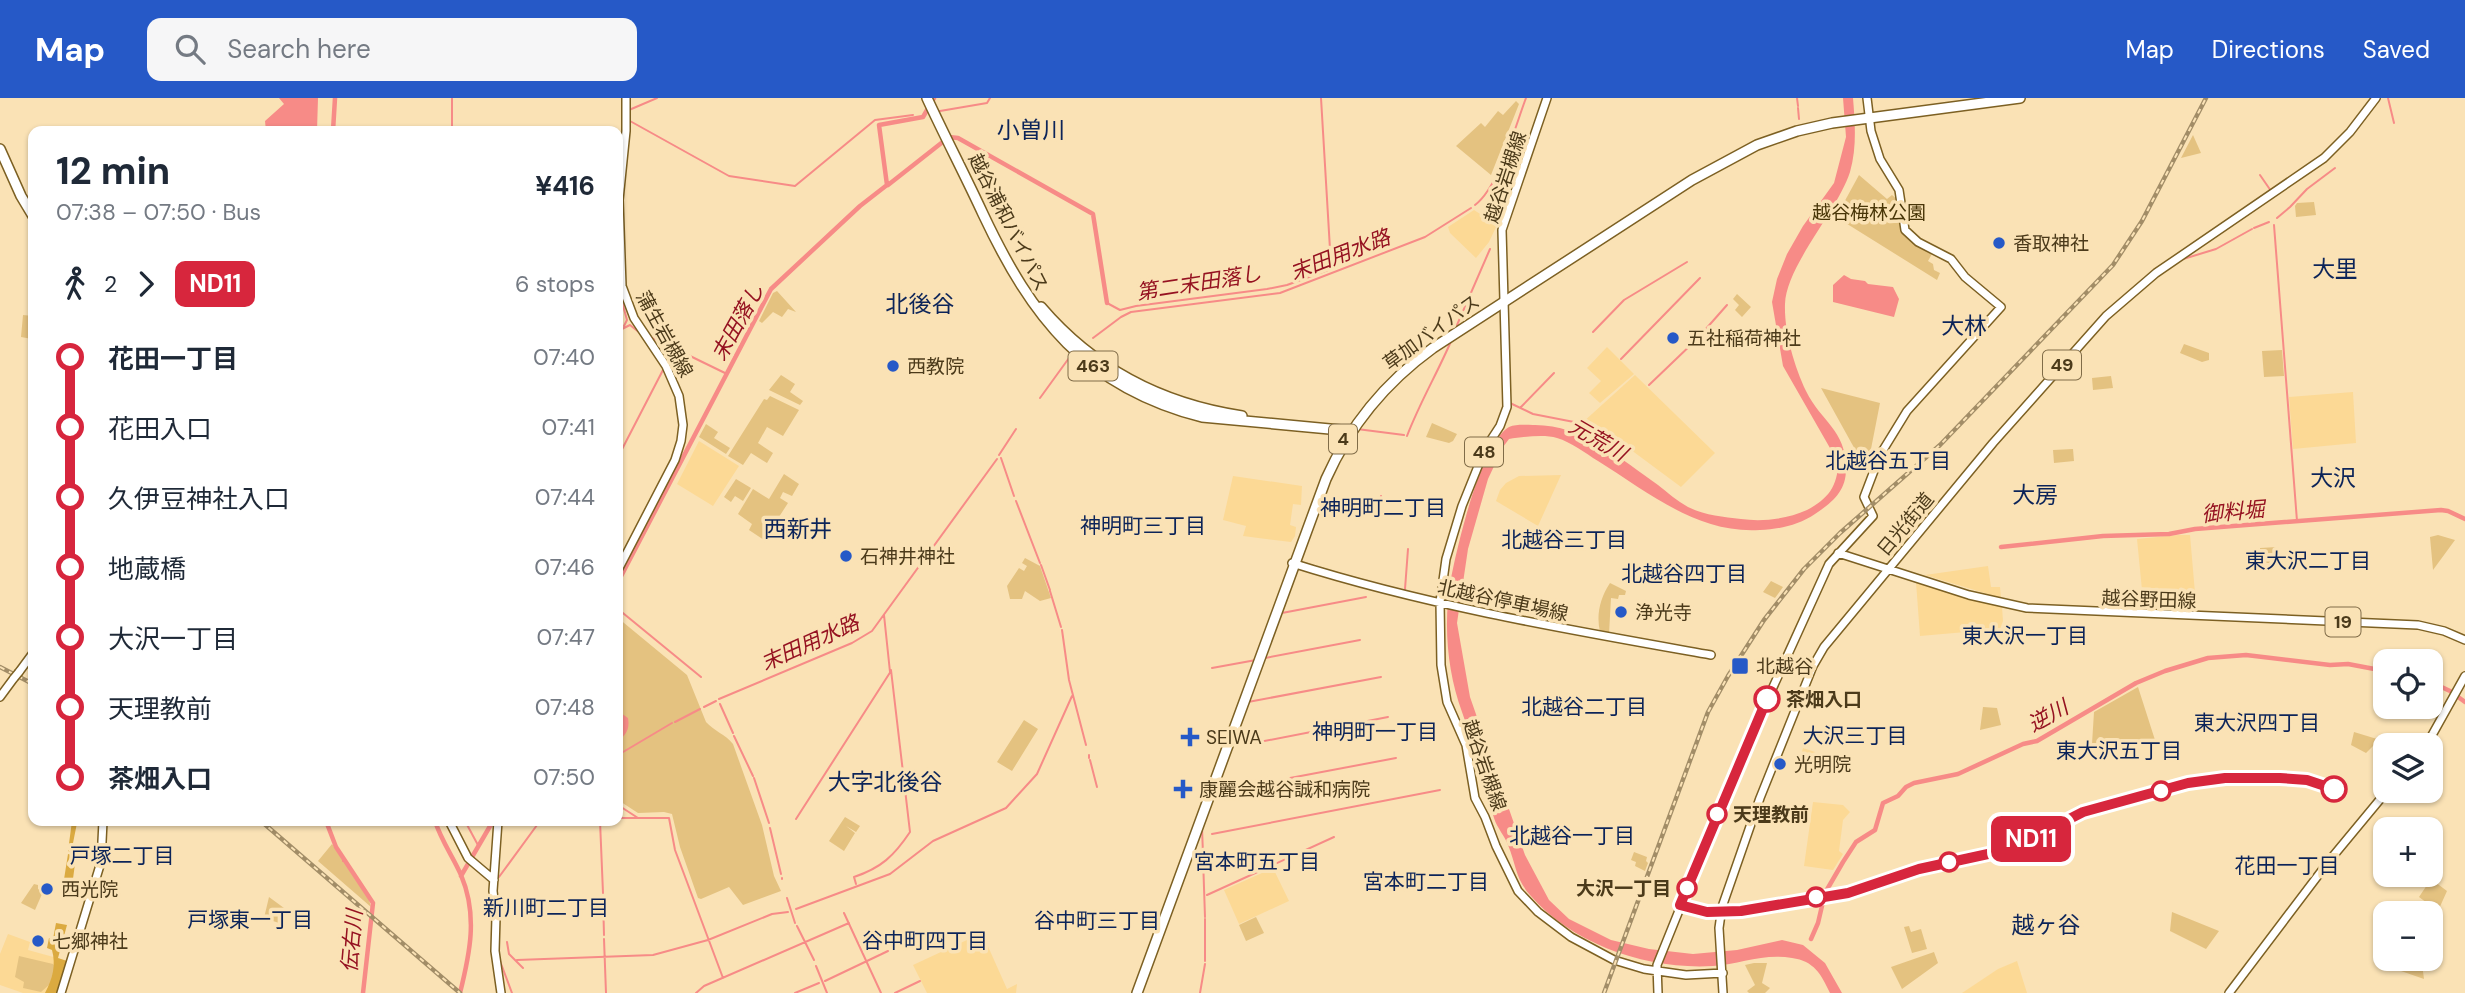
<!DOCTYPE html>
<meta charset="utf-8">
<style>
body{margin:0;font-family:"DM Sans","Noto Sans JP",sans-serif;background:#f6f6f7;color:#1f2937;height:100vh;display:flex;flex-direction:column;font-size:26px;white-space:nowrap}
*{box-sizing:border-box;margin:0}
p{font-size:23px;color:#747a83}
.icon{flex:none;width:38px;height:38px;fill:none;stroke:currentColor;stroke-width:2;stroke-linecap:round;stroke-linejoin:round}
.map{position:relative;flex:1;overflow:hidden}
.drawer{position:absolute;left:28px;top:28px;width:595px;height:700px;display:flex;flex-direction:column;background:#fff;border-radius:14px;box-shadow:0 2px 5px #0004}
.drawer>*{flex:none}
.badge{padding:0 14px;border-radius:10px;font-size:24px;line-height:46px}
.tools{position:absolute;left:2373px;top:551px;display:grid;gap:14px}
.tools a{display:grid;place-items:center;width:70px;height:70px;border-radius:14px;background:#fff;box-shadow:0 2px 5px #0004;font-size:35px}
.map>.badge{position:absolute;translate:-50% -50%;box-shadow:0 0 0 4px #fff}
.legs{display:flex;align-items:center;gap:10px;height:77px;padding:0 28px;font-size:23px}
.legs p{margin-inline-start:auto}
.overview{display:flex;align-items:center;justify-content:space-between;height:119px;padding:0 28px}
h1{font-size:38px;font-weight:700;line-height:52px}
ul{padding:0 28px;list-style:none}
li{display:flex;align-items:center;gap:24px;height:70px;font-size:26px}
li i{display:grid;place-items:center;width:10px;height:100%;margin:0 9px;background:currentColor}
li i::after{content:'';width:18px;height:18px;margin:-9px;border:5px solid;border-radius:50%;background:#fff}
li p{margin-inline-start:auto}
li:first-child i{background:linear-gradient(#0000 50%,currentColor 0)}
li:last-child i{background:linear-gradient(currentColor 50%,#0000 0)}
header{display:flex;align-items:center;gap:42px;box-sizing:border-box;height:98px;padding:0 35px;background:#2659c7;color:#fff}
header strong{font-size:33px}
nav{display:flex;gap:38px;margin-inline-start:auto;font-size:24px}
.search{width:490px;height:63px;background:#f6f6f7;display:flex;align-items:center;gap:18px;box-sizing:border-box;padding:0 24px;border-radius:14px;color:#747a83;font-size:26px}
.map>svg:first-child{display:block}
</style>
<header>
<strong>Map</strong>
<div class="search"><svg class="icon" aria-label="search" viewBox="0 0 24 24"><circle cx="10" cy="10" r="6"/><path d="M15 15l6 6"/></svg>Search here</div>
<nav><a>Map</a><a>Directions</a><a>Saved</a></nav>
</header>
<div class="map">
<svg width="2465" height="895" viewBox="0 0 2465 895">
<rect width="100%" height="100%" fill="#fae2b5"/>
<path fill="#fcd995" d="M1474,112L1497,127L1489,144L1476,160L1450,135L1448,129Z
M1607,249L1634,276L1600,305L1589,295L1601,283L1587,270Z
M1635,277L1715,355L1681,389L1619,343L1582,325Z
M2353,294L2356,345L2293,351L2289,299Z
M699,343L739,368L713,408L677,386Z
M1561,377L1538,428L1496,403L1500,392L1506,385L1519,378Z
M1233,378L1302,388L1301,407L1293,406L1290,427L1296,429L1295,438L1291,444L1243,438L1246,428L1223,422Z
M2178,437H2190L2195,495L2142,492L2137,441Z
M1988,468L1991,489H2000L2001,500L1925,477Z
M1916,484L2002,509L2003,523L2000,531L1920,538Z
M1803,650L1815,654L1810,673L1798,667Z
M1813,704L1843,707L1850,714L1843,722L1839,753L1843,756L1833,772L1804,768Z
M1273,770L1289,803L1239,826L1224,792Z
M982,835L1007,891L1017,886L1016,895H927L913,867Z
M8,836L30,844L28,852L68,863L58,895H23L0,887V856Z
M2017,863L2027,895H1962L1998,871Z"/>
<path fill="#e4c280" d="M1516,3L1519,6L1491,77L1456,48L1481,25L1485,29L1498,13L1503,17Z
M2193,37L2201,55L2181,60Z
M1859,77L1887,101L1892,97L1899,103L1902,128L1933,154L1928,163L1933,166L1934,172L1940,175L1937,182L1836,119Z
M2314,104L2316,117L2296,119L2295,108L2297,105Z
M777,193L796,214L788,211L782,219L773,214L762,225L759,223L773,195Z
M1737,196L1751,209L1742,219L1735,212L1739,207L1733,201Z
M23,217L33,218L32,241L21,239Z
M2184,246L2209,255V262L2202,264L2180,255Z
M2282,252L2284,278L2264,279L2262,253Z
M781,277L795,286L790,294L803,303L800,307L769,292Z
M2111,278L2113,290L2093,292L2092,280Z
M1821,290L1880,305L1871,351L1864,368L1857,366V355Z
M770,298L799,312L783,338L767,329L758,345L773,355L767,365L751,355L743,367L728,358L764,301L767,302Z
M1432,325L1457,336L1453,343L1449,345L1426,339Z
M706,326L718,334L714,340L730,350L726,356L699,339Z
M2073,351L2074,363L2054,365L2053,352Z
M784,376L799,386L792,398L783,394L780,400L788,405L764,442L749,432L752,426L738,416L753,391L769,401Z
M736,381L751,390L743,403L735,398L731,404L724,399Z
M2438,437L2455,442L2433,472L2430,439Z
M2277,449L2278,465H2260V450Z
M1025,460L1040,468L1051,500L1040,503L1025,493L1022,501H1010L1007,488L1019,470L1024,473L1027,468L1022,465Z
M1771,483L1783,489L1775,500L1763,494Z
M1610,485L1626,493L1625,497H1619L1618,501L1611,500L1609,536L1600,534C1596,517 1600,500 1610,485Z
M618,520L687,577L706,624C714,633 725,636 733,646L762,727L774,778L781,793L743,807L729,789L701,801L698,800L680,749L672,716L664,714L638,715L618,702Z
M2138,589L2155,642L2092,646L2094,614Z
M1983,609L1997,610L2001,627L1980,632Z
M1024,622L1038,631L1012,673L997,664Z
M2354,634L2377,641L2378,643L2366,655L2351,647Z
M845,719L860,728L856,734L846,728L855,735L844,753L829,743Z
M332,746L368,798L371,809L318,763Z
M1634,754L1647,759L1646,763L1648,765L1645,773L1635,768L1636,764L1631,762Z
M2431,781L2447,793L2438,813L2419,799Z
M34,786L38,787V791L49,795L48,798L42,796L35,812L21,805Z
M269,799L284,810L279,825L264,820Z
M2172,814L2219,833L2206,851L2170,833Z
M1256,819L1264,835L1246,843L1239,827Z
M1909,828L1911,834L1921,831L1927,851L1912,855L1904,829Z
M1934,854L1938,865L1902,891L1891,869Z
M19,858L53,866L55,869L50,886L41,894L23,890L24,884L15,879Z
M2405,861L2422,866L2424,881L2401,873Z
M1754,865H1767L1762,885L1770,890L1765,895H1749L1747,893L1755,887L1745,867Z"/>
<path fill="#dbaa40" d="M72,723L77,725L73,745L75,755L68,753Z
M68,756L76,758L71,796L62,794Z
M56,825L67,827L58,860L67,863L57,895H45C53,880 56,867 52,852L47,850L49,840L53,841Z"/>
<path fill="#f78b87" d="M279,0H318L317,33H266L265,23L284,6Z
M1843,0H1853C1855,25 1857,49 1850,74C1838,112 1786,168 1785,206C1784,233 1794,268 1806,293C1821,324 1846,331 1846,371C1846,393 1833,404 1815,416C1799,427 1780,431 1760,432C1698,436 1649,395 1598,363C1585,355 1571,344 1557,340C1544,336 1523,339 1509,341L1503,349L1488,381L1468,451L1457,525L1470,599L1525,757L1549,802L1569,821L1611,842L1649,851L1693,856L1737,852L1782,842L1803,847L1825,865L1842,895H1830C1821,876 1814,863 1792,860C1764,855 1740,866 1713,868C1648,872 1573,847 1530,797C1515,780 1516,766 1508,747C1505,738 1497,730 1494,720C1488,701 1484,680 1479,661C1474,645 1467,630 1462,614C1447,573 1443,525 1451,481C1457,449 1481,345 1509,329C1516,326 1526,327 1533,327C1581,326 1621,361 1658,387C1667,394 1677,403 1688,409C1704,417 1723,419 1741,421C1763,424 1787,421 1807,412C1828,401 1838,388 1838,364L1783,268L1772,204L1777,181L1787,156L1803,128L1834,85L1846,39Z
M1844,177L1851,181L1865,183L1868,186L1893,189L1899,201L1894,219L1833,204V187Z
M618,613L628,620C630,632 626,636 618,644Z"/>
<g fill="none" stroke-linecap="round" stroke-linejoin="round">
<path stroke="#f78b87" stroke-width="2" d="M1797,0L1798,8
M2388,0L2394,25
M1798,10L1799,21
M629,12L657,0
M940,13L987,5L990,0
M630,23L729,78L795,88L875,22L913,17
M452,33V0
M2260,77L2271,93
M1495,88L1501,123
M1475,107C1499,89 1515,29 1526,0
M2277,120L2290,109L2307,91L2335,70
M2274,127L2297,423
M2254,130L2269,124
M2180,162L2216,151L2252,131
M618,189L627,222L624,228
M1107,205L1120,212L1136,208L1267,191L1287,187L1328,172L1331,168L1321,0
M1457,227L1490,151
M618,233L630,227L640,235
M1593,234L1624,202L1687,164
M649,238L727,276
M1093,240L1121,219L1131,214L1280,195L1425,139L1471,110
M1621,261L1700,180
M666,265L674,250
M1649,287L1697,241L1727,207
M1040,300L1069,260
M1510,305L1533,316L1574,324L1579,323
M1521,309L1554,275
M1357,331L1404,337
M1407,338C1420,304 1438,274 1452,241
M999,357L1016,331
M618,359L664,270
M1001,360L1014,398
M1016,403L1040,465
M1341,404L1378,414L1381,398
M1041,467L1050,492
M1405,491L1408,451
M1050,493L1061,529
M618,511L701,579
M1282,515L1366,499
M884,517L890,574
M1062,532L1069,582L1086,647
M1265,560L1360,542
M1212,570L1256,562
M719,601L852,545L872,533L997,361
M1248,604L1381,579
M720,606L733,635
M704,609L716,603
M675,624L700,611
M734,638L753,678
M1249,646L1388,619
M618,657L672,625
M1089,657V660
M1090,662L1097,689
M754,680L769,725
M1290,680L1396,660
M618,707L638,720H669L675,752L723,880
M618,720H637
M796,721L891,573
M465,723L479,749
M600,723L603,795
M770,730L781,776
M1202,730L1203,756
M1212,736L1440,692
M1203,760L1205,819
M343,763L345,762
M499,779L540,723
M782,780V781
M856,786L854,779C881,770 894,758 910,734L891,572
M1207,797L1334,739
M603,799L604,837
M787,800L795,825
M796,811L890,776L933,743L1006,710L1037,676L1072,598
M844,815L881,895
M1205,821V863
M797,828L814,862
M499,841V821
M604,841L606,895
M507,844L509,856L523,870
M517,862L653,857L708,842L772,816L788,814
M500,863L512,895
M816,868L827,895
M825,883L888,853
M696,895L704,888L849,825
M795,895L819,885
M895,895L920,883
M1200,895L1205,866"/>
<path stroke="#f78b87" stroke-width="4.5" d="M333,33L335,0
M888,87L949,39L958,40L1093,116L1107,205
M2001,449L2103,438L2169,436L2195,431L2441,412L2448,413L2465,421
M618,484L771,191L860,108L887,87L879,27L923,19L934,0
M2431,584L2450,593L2465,604
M326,723L336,749L373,805L363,895
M435,723C441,742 453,759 461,777C478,817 470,855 460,895
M461,778L493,723
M1811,841L1818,825L1825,795L1843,764L1856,744L1875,732L1883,705L1898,698L1906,689L1914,685L1958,676L2023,646L2037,643L2136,585L2165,573L2208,560L2246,557L2330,567L2348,566L2385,573"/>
<g stroke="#7c6023" stroke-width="10">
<path id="major" d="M1547,0L1502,132L1507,309L1500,328L1485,351L1462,408L1446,461L1440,504L1441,567L1447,604L1466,647L1475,700L1485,719L1496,748L1518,793L1538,814L1571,839L1614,862L1644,871L1686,877L1723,875
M1838,455L1969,497L2027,510L2418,527L2444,533L2465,542
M1292,465C1428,508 1570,532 1711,557
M618,472L675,362L681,343L683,327L679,298L666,268L634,220L622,188L619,102L626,33V0
M19,574L33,555
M0,599L14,580
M2426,648L2465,578
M449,723L468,760L494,782
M498,723L493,793L496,819L495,853L501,895
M61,895L101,764L103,723
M1658,895L1657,867L1739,664L1829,466L1873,418L1864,399L1880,357L1907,313L2001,209L1965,179L1951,161L1918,144L1905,132L1899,92L1880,61L1871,33L1867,0
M1723,895L1719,830L1722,809L1760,700L1813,568L1824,549L1993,345L2106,218L2156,175L2324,60L2350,34L2376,0
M2229,895L2329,763L2387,693"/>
</g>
<g stroke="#7c6023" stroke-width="12">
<path id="highway" d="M927,0C945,39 965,77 983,116C1032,220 1085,289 1202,319L1351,333
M0,51L21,98L33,118
M618,88H619
M1041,209C1093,270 1162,306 1242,318
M1137,895L1326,381C1350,327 1386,284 1433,250L1692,82L1757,47L1797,33L1832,25L2020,0"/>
</g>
<use href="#major" stroke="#fff" stroke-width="7"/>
<use href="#highway" stroke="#fff" stroke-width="9"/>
<g stroke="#a28d67" stroke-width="4.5">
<path id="rail" d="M0,569L33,586
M261,723L460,895
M1604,895L1708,614L1728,578L1764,522L1804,471L1840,435L1940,347L2113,167L2142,123L2206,0"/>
</g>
<use href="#rail" stroke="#fae2b5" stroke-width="2" stroke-dasharray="5" stroke-linecap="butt"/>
<g stroke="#7c6023" stroke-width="10" stroke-linecap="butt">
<path id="major-bridge" d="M14,580L19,574"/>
</g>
<use href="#major-bridge" stroke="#fff" stroke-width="7"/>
</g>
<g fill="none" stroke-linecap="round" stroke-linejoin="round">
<g stroke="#fff" stroke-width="16">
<path id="line-1" d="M1767,601L1680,807L1707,814L1741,813L1848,795L1919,771L2011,751L2083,714L2188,685L2225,680H2280L2307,682L2334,691"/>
</g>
<use href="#line-1" stroke="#d7263d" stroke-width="10"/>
</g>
<g fill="#2659c7" stroke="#fae2b5" stroke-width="2.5">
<circle cx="1999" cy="145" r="7"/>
<circle cx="1673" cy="240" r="7"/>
<circle cx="893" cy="268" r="7"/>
<circle cx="846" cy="458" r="7"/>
<circle cx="1621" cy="514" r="7"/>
<rect x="1731" y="559" width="18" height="18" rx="3.5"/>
<path d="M1186.5 628.5h7v7h7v7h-7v7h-7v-7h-7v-7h7z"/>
<circle cx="1780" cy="666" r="7"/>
<path d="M1179.5 680.5h7v7h7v7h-7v7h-7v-7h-7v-7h7z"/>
<circle cx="47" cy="791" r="7"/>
<circle cx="38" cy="843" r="7"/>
</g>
<g fill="#fff" stroke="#d7263d" stroke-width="3.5">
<circle cx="1767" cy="601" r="12"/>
<circle cx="2334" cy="691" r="12"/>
<circle cx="2161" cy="693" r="9"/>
<circle cx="1717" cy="716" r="9"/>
<circle cx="1949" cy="764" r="9"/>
<circle cx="1687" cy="790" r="9"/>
<circle cx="1816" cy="799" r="9"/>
</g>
<g text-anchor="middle" stroke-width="7" stroke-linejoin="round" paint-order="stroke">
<g fill="#fae2b5" stroke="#806c48" stroke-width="2">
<rect x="2043" y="252.5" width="38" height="29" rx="5"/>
<rect x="1068.5" y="253.5" width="49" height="29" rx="5"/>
<rect x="1329" y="326.5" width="28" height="29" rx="5"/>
<rect x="1465" y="339.5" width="38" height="29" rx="5"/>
<rect x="2325.5" y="509.5" width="35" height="29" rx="5"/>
</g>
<g font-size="18" font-weight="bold" fill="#4b3a1a">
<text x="2062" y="273">49</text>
<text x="1093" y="274">463</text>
<text x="1343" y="347">4</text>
<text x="1484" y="360">48</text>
<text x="2343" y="530">19</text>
</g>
<g font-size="19" fill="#4b3a1a" stroke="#fae2b5">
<text transform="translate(1505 79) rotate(-72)" y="7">越谷岩槻線</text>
<text transform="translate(1009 124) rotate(63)" y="7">越谷浦和バイパス</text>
<text transform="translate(1431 234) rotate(-36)" y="7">草加バイパス</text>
<text transform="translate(665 236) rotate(61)" y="7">蒲生岩槻線</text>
<text transform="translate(1905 426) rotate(-50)" y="7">日光街道</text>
<text transform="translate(2149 501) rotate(2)" y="7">越谷野田線</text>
<text transform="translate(1503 502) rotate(12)" y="7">北越谷停車場線</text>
<text transform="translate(1485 667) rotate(71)" y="7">越谷岩槻線</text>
</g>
<g font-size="19" fill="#483507" stroke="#fae2b5">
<text x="1869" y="121">越谷梅林公園</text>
</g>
<g font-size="19" fill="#4b3a1a" stroke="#fae2b5" text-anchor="start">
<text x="2013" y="152">香取神社</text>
<text x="1687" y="247">五社稲荷神社</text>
<text x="907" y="275">西教院</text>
<text x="860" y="465">石神井神社</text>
<text x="1635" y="521">浄光寺</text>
<text x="1756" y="575">北越谷</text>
<text x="1206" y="646">SEIWA</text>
<text x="1794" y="673">光明院</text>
<text x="1199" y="698">康麗会越谷誠和病院</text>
<text x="61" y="798">西光院</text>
<text x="52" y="850">七郷神社</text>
</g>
<g font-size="19" font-weight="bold" fill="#4b3a1a" stroke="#fae2b5" text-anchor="start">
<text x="1786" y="608">茶畑入口</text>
<text x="1733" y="723">天理教前</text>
<text x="1671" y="797" text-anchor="end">大沢一丁目</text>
</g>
<g font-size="21" font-style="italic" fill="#951221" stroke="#fae2b5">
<text transform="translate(1340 157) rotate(-21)" y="7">末田用水路</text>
<text transform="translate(1199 185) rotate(-9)" y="7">第二末田落し</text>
<text transform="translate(738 224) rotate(-61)" y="7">末田落し</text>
<text transform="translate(1598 342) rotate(30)" y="7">元荒川</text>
<text transform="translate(2233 414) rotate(-5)" y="7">御料堀</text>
<text transform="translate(810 545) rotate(-24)" y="7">末田用水路</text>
<text transform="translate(2048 618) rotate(-29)" y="7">逆川</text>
<text transform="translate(352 843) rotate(-85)" y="7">伝右川</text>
</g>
<g font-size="21" fill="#0c2459" stroke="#fae2b5">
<text x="1888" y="370">北越谷五丁目</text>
<text x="1383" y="417">神明町二丁目</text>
<text x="1143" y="435">神明町三丁目</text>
<text x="1564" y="449">北越谷三丁目</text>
<text x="2308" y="470">東大沢二丁目</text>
<text x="1684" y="483">北越谷四丁目</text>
<text x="2025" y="545">東大沢一丁目</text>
<text x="1584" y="616">北越谷二丁目</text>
<text x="2257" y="632">東大沢四丁目</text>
<text x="1375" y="641">神明町一丁目</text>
<text x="1855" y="645">大沢三丁目</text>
<text x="2119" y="660">東大沢五丁目</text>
<text x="1572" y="745">北越谷一丁目</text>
<text x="122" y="765">戸塚二丁目</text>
<text x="1257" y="771">宮本町五丁目</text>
<text x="2287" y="775">花田一丁目</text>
<text x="1426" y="791">宮本町二丁目</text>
<text x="546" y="817">新川町二丁目</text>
<text x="250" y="829">戸塚東一丁目</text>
<text x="1097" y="830">谷中町三丁目</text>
<text x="925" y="850">谷中町四丁目</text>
</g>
<g font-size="23" fill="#0c2459" stroke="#fae2b5">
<text x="1031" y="40">小曽川</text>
<text x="2335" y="179">大里</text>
<text x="920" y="214">北後谷</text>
<text x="1964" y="236">大林</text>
<text x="2333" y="388">大沢</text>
<text x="2035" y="405">大房</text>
<text x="798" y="439">西新井</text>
<text x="885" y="692">大字北後谷</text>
<text x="2046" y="835">越ヶ谷</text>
</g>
</g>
</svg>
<div class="tools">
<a><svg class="icon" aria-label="locate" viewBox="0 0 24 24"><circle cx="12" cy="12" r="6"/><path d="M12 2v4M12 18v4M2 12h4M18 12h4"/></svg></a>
<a><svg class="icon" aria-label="layers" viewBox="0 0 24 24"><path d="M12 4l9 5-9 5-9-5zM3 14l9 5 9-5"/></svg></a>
<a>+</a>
<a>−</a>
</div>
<b class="badge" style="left:2031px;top:741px;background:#d7263d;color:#fff">ND11</b>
<section class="drawer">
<div class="overview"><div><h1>12 min</h1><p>07:38 – 07:50 · Bus</p></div><b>¥416</b></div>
<div class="legs"><svg class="icon" aria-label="walk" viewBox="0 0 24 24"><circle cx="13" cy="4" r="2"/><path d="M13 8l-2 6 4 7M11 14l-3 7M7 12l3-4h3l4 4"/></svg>2<svg class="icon" aria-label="forward" viewBox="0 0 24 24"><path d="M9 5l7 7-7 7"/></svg><b class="badge" style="background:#d7263d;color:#fff">ND11</b><p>6 stops</p></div>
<ul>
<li><i style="color:#d7263d"></i><b>花田一丁目</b><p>07:40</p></li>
<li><i style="color:#d7263d"></i><span>花田入口</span><p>07:41</p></li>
<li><i style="color:#d7263d"></i><span>久伊豆神社入口</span><p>07:44</p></li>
<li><i style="color:#d7263d"></i><span>地蔵橋</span><p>07:46</p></li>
<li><i style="color:#d7263d"></i><span>大沢一丁目</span><p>07:47</p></li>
<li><i style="color:#d7263d"></i><span>天理教前</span><p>07:48</p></li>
<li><i style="color:#d7263d"></i><b>茶畑入口</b><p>07:50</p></li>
</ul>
</section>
</div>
